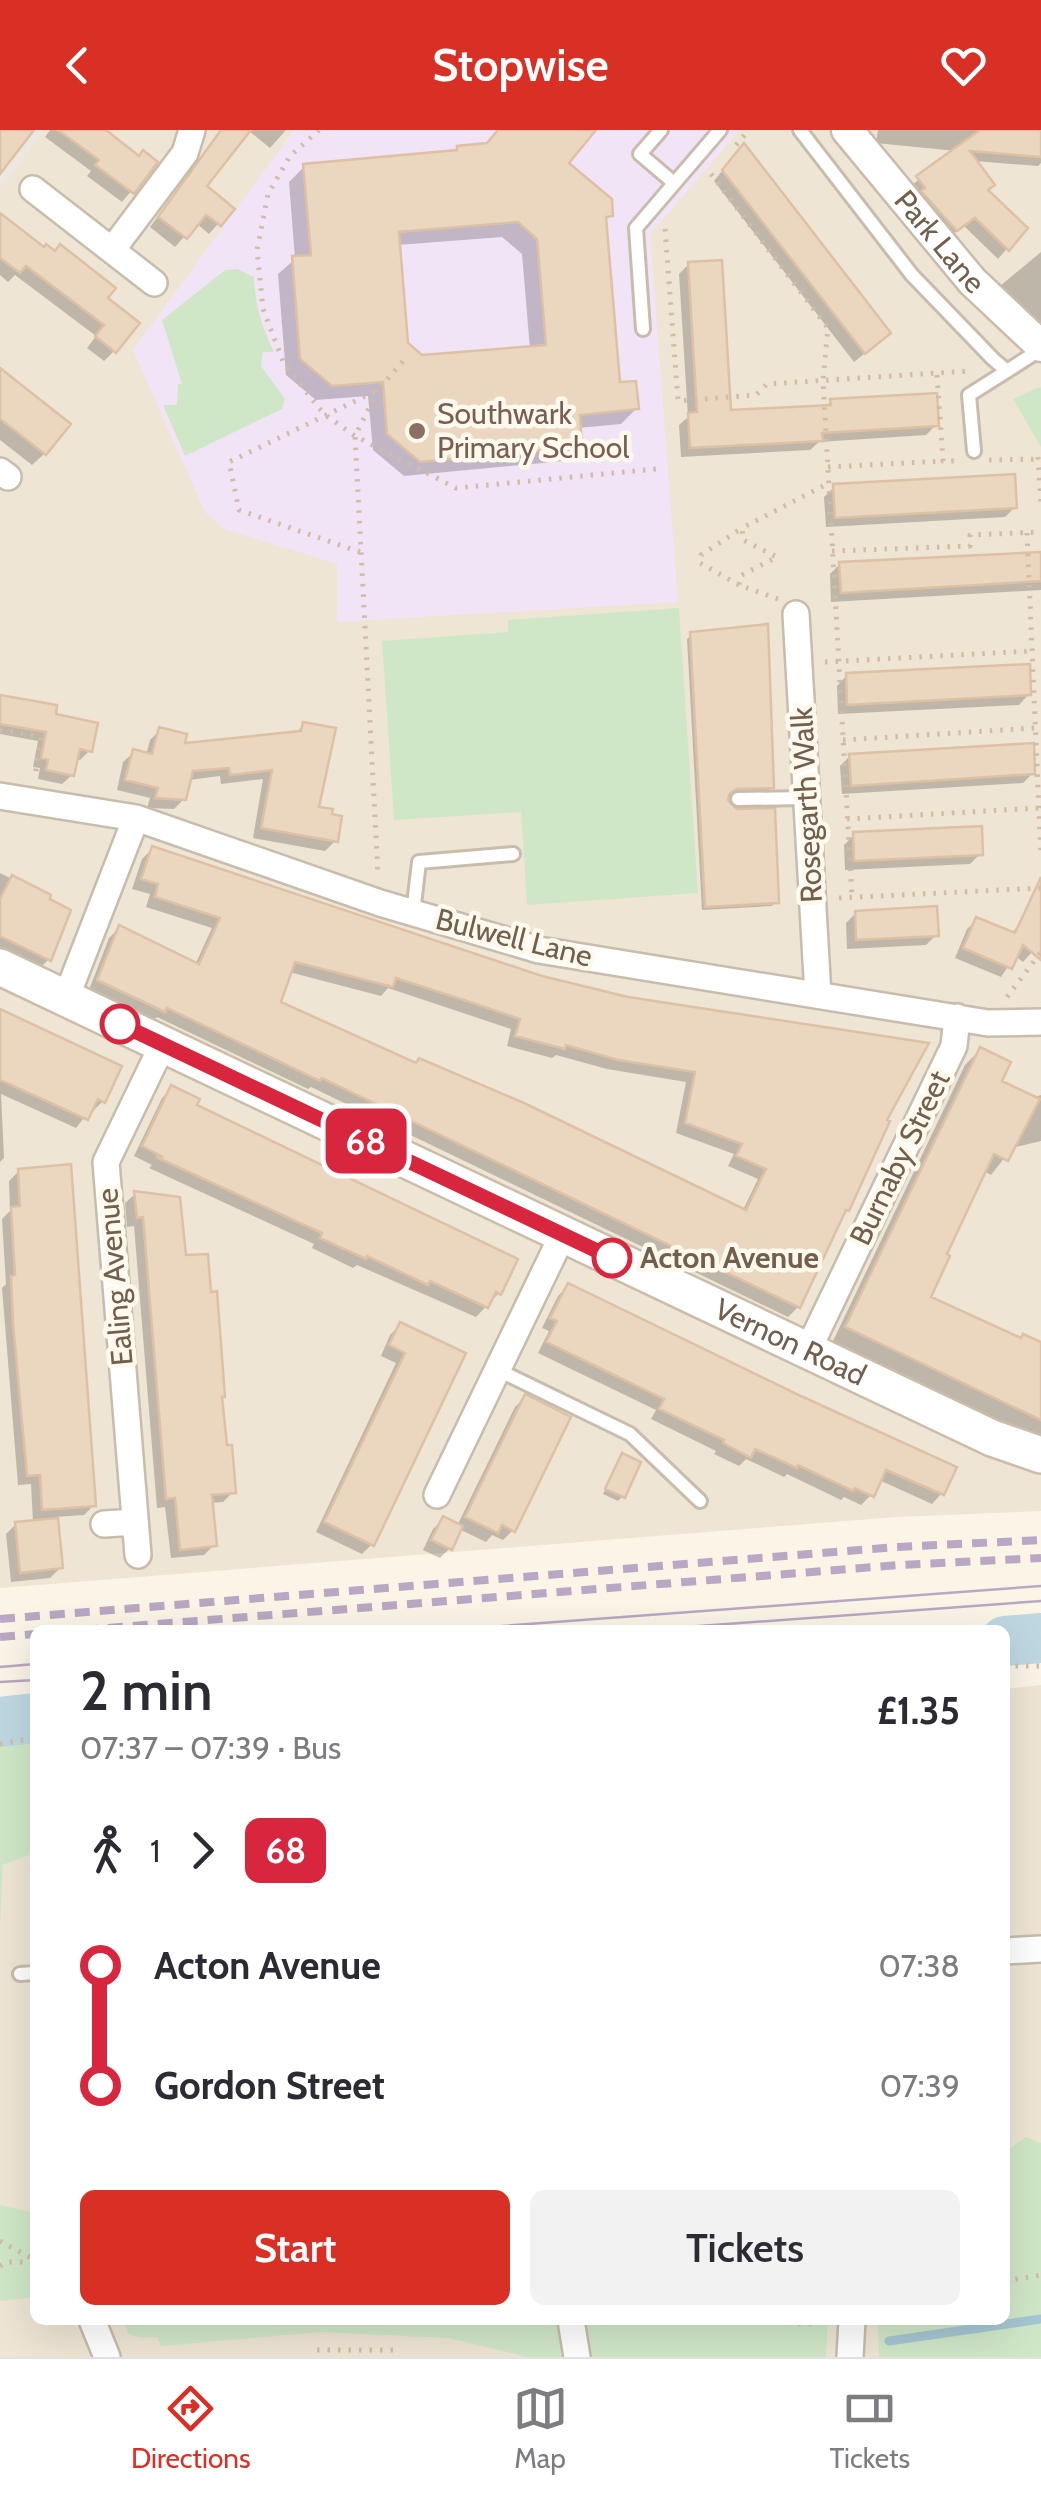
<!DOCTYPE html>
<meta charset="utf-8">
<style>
body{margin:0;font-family:Cabin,sans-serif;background:#f2f2f3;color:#2b2b33;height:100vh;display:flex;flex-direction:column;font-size:38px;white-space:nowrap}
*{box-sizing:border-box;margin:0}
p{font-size:32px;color:#7c7c81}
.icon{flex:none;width:55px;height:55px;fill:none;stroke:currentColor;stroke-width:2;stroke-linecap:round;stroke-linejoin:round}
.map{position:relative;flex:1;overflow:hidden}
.details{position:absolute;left:30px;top:1495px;width:980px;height:700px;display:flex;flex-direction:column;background:#fff;border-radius:15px;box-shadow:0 10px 40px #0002}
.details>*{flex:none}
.badge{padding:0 20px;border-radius:15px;font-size:35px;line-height:65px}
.map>.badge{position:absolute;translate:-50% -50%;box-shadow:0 0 0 5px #fff}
.legs{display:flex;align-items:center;gap:15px;height:110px;padding:0 50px;font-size:32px}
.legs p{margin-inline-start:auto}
.head{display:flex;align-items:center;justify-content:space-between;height:170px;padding:0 50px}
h1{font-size:55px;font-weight:600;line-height:75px}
.cta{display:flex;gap:20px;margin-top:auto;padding:20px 50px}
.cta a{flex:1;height:115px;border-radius:15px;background:#d93025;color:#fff;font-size:40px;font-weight:600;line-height:115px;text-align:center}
.cta a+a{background:#f2f2f3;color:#2b2b33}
ul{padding:0 50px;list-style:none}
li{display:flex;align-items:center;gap:35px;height:120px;font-size:38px}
li i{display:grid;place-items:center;width:15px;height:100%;margin:0 12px;background:currentColor}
li i::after{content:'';width:25px;height:25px;margin:-12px;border:8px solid;border-radius:50%;background:#fff}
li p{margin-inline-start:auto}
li:first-child i{background:linear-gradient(#0000 50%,currentColor 0)}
li:last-child i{background:linear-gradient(currentColor 50%,#0000 0)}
header{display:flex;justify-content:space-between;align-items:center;height:130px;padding:0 50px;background:#d93025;color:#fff;font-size:45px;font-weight:600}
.tabs{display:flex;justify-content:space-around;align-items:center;height:140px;border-top:2px solid #e1e1e2;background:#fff;font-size:28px;color:#7c7c81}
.tabs a{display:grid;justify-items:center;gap:5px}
.tabs .on{color:#d93025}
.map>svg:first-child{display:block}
</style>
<header><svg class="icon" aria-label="back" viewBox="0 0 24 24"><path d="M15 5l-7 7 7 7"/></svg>Stopwise<svg class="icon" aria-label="heart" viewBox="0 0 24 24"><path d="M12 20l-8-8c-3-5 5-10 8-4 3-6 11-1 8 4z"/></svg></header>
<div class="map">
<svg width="1041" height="2227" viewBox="0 0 1041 2227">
<rect width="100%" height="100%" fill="#faf5e7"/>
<path fill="#eee5d4" d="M0,0H1041V1381L896,1387L0,1458Z
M1041,1555V2227H0V1774L3,1735L35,1723V2190H1005V1559Z"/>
<path fill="#ebe7e1" d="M0,0H45L0,59Z"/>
<path fill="#f2e4f7" d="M294,0H740L650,104L678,472L337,492V434L224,399L205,382L133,220Z"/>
<path fill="#d0e7c7" d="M237,139L254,147C255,175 262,197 274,222H263L261,236L285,269L282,279L185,326L163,275H177L178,254H182L162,190L225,140Z
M1039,257L1041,258V317L1013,269Z
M679,478L698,763L527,775L521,682L394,690L382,511L508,502V490Z
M0,1601H35V1723L3,1735L0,1796Z
M1026,2007L1041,2013V2227H879L878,2190H1005V2022Z
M0,2075L35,2083V2167L0,2171Z
M124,2190H828L826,2227H527L449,2208L321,2202L161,2216L157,2207L140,2208L128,2203Z"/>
<path fill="#0003" fill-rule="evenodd" d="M50,0H102L139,28L155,32L122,72L87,46L91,41L45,7Z
M222,0H286L270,18L249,1L203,56L231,79L209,104L196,93L175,117L150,97Z
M499,0H593L565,34L611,85L604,92L618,255L637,278L621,294L578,298L580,316L564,331L404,346L373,320L368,266L316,270L286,245L278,144L295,129L289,52L304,37L454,23L458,19L485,16ZM502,107L522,124L530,219L422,227L405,214L398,115Z
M878,0H1041V33L1038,36L974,31L986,61L1025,98L998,129L964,96L947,108L908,58L956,21L876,13Z
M734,26L878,213L854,232L714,51Z
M0,87L105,169L114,221L104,231L87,218L96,206L15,145L8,152L0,145Z
M1041,122V196L1000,156Z
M689,134L728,283L824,278L831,271L936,295L926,305L819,312L810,320L681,327L679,295L688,287L679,144Z
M0,241L44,324L32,335L0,310Z
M834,357L1015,377L1005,387L826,397L824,367Z
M1041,424V460L831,472L830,444L840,434Z
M691,505L772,657L767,662L730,663L725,671L776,772L772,776L702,780L687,509Z
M847,545L1029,564L1019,575L838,584L837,556Z
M0,567L53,586L90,620L80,630L75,629L72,645L62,654L38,649L40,638L33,637L38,611L0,604Z
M304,594L316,679L335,711L325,721L253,708L263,649L221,654L220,646L189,650L184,669L174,679L147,678L150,668L117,660L123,632L134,622L146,625L150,610L160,600L182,615L294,605Z
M850,626L1033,643L1023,653L842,664L840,636Z
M854,705L980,724L970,734L845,740L844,715Z
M152,719L883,992L847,1080L839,1087L798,1177L788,1187L311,957L308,959L157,887L153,891L89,860L109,808L119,798L195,835L212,798L146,777L150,764L132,759L142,729ZM289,842L381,866L388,858L511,899L507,916L552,928L556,925L607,939L686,952L676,1003L734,1024L728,1036L758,1049L743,1080L278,873Z
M0,743L48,767L49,829L37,841L0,823Z
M856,783L936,805L926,815L847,819L846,793Z
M977,790L1011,804L1023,790L1041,804V812L1023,832L1015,826L1001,847L955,828L967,799Z
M0,881L103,971L93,981L90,980L76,998L1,964L4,1028L0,1032Z
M980,920L998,952L1032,968L1041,965V1011L1012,1018L991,1045L983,1041L944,1125L928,1168L1041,1220V1310L1008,1299L832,1213L965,935Z
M172,958L194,976L499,1163L476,1187L357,1135L353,1138L312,1118L314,1114L149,1038L152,1035L134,1026L162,968Z
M19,1041L94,1375L84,1385L55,1387L60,1438L50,1448L11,1452L6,1404L16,1394L33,1393L31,1354L18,1355L2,1158L6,1154L2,1089L10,1081L9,1051Z
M135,1064L183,1128L219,1269L233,1362L223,1372L210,1373L214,1415L204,1425L171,1428L165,1377L157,1378L134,1096L127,1097L125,1073Z
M568,1156L942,1363L932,1374L879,1350L871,1365L861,1375L844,1367L841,1370L787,1344L784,1347L746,1329L739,1336L714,1324L716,1321L651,1289L656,1280L538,1223L549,1201L542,1198L558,1166Z
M400,1195L463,1224L372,1414L362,1424L316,1402L396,1233L381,1226L390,1205Z
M525,1267L513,1400L503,1410L492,1405L486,1412L459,1399L450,1418L440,1428L423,1420L433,1399L443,1389L457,1396L515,1277Z
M622,1326L623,1366L618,1371L603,1364Z"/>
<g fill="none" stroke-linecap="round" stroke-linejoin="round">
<path stroke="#a5c6d3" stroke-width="9" d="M889,2211L1041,2189"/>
<path stroke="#bed8e2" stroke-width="50" d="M1005,1511L1041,1508
M0,1592L35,1588"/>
</g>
<path fill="#ebd6c0" stroke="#dec1a4" stroke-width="2.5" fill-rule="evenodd" d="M0,0H34L0,44Z
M58,0H106L139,26L143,20L158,32L134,64L95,35L99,30Z
M221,0H251L207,56L235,79L221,96L206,85L187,109L158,87Z
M498,0H596L569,33L612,69L613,86L606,87L620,252L636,251L639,279L580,285L582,317L420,332L387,304L383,252L332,256L300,229L292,126L311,125L303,34L457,20V16L487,13ZM518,92L537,109L546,215L422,225L408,213L399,102Z
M980,0H1041V27L970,21L995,55L988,60L1028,98L1009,121L975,88L957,101L921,61L925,58L916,46Z
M744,13L891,203L865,224L722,40Z
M0,83L44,117L46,114L55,121L60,114L116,158L108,168L140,193L116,223L95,206L104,195L26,136L20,143L0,128Z
M722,130L731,280L831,275L830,269L937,263L939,296L822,303L823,311L690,318L688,283L697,282L688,132Z
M0,238L71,294L46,325L0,289Z
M1015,344L1017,378L835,388L833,354Z
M1041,422V451L841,463L839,432Z
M768,494L774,658L737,659L730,663L728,670L737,679L775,678L779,773L705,777L690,502Z
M1030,534L1031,565L847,575L846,543Z
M0,565L57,575L56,584L98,593L92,622L80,619L74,646L46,640L48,630L41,628L46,602L0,594Z
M303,592L336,598L319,677L333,679L332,684L342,686L338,712L261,698L272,640L230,645L229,638L193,641L186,670L155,668L158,658L125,650L133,619L152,624L159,597L187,604L185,613L301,601Z
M1034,613L1035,644L851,656L849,624Z
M982,696L983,725L854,731L853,702Z
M152,716L542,846L628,867L929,913L887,990L890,991L849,1081L846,1080L800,1178L322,948L320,951L167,878L165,882L97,850L119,795L199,834L220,788L155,767L158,754L141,749ZM295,832L393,857L396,848L467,871L520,889L515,906L565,919L566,915L618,930L695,942L685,993L742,1014L736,1026L766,1039L746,1080L524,973L419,928L416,933L281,872Z
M12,745L51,765L50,769L71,780L51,831L0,806V769Z
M1041,747V830L1023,815L1012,839L963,818L976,787L1015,803Z
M937,776L939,806L856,810L855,781Z
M0,879L122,936L105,973L98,969L88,990L0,950Z
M980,917L1011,932L1002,951L1040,969L1008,1031L994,1024L947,1124L950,1126L931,1167L1021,1208L1023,1204L1041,1212V1290L845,1197Z
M171,955L200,969L197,975L518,1129L501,1165L496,1162L488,1178L430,1151L428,1155L367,1126L366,1129L320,1108L322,1103L302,1094L156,1027H163L142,1016Z
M71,1034L96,1376L42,1380L40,1345L27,1346L13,1193L11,1146L15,1145L11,1077L20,1076L18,1039Z
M134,1061L180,1067L186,1125L208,1124L211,1162L217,1161L225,1267H222L227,1315H232L236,1363L212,1365L217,1416L180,1420L175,1368L166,1369L143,1087L137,1088Z
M568,1153L803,1267L957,1337L944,1365L886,1340L874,1367L855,1358L853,1361L798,1335L797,1338L755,1319L751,1328L723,1313L724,1310L659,1279L664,1269L546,1212L557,1191L550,1188Z
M400,1192L466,1223L374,1416L324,1392L405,1223L389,1215Z
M525,1264L571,1287L515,1402L502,1395L498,1403L465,1387Z
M622,1323L641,1332L625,1368L605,1359Z
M443,1386L463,1396L452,1420L431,1410Z
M58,1388L63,1438L20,1443L15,1392Z"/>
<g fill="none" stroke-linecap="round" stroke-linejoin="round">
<g stroke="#c8bcac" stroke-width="18">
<path id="service" d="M661,0L640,24L674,53
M800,0L912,145L993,229L1007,241L1041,219
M643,199L636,98L720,0
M974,321L969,265L1007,241
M738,669L807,668
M413,783L419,732L513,724
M498,1240L630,1304L700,1371
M20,1844L35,1843"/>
</g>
<g stroke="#c8bcac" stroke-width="30">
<path id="minor" d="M33,59L154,153
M112,120L185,23L192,0
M0,341L8,347
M796,484L818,865
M0,666L136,688L380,773L539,820L988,893L1041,892
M66,868L136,688
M808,1220L954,916L957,887
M437,1365L563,1104
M104,1394L135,1392
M138,1425L106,1032L163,914
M1005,1821L1041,1819
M92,2190L107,2227
M571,2190L577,2227
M850,2227L852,2190"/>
</g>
<g stroke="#c8bcac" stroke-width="35">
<g id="tertiary">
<path id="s1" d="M847,0L972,151L1041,216"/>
</g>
</g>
<g stroke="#cbbdaa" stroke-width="40">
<g id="secondary">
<path id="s2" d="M0,837L992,1308L1041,1325"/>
</g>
</g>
<path stroke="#d2bca5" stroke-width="5" stroke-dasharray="2.5 8" stroke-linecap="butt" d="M319,0L290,26L268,64L257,120L263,179L284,234L324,284L355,306L456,358L656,339
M736,15L749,0
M711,44L828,198L823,250L852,767
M665,99L678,271L756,265L767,254L969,241
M937,245L943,331H958
M378,260L355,306L378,745
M1038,327L1041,374
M989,330L1041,329
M828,337L943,331
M1027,403L1041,728
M832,421L970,416V405L1041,402
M360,422L239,380L229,332L378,260L405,229
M739,455L700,433L701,425L742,398
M778,469L739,455L740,446L777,427L743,410L742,398L829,353
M825,532L1032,521
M0,600L41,607L35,646
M843,610L1035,598
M847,689L1039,678
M839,768L1041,758
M1007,867L1041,822
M1005,1536H1041
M0,1614L35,1608
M0,2111L35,2130
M0,2136L7,2132H35
M1005,2151L1041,2145
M691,2190H707
M746,2190L809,2194L814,2190
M317,2220H393"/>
<use href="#service" stroke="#fff" stroke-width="12"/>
<use href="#minor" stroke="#fff" stroke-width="25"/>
<use href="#tertiary" stroke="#fff" stroke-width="30"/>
<use href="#secondary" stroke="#fff" stroke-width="35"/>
<path stroke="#baa7c3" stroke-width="2.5" d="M449,1500L1041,1456
M644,1500L1041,1471
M0,1537L35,1534
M0,1552L35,1550"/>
<path stroke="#baa7c3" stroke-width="8" stroke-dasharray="15 10" stroke-linecap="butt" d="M0,1489L897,1417L1041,1410
M83,1500L899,1435L1041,1428
M0,1507L35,1504"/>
</g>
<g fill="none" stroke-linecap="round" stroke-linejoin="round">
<g stroke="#fff" stroke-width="22">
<path id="line-1" d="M120,894L612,1128"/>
</g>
<use href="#line-1" stroke="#d7263d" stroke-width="15"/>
</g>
<circle fill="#8d6e63" stroke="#fdf9ed" stroke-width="4" cx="417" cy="301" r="10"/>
<g fill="#fff" stroke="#d7263d" stroke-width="5">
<circle cx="120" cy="894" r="18"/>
<circle cx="612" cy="1128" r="18"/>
</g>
<g text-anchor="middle" stroke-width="9" stroke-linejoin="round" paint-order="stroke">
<g font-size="30" fill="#725f4e" stroke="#fdf9ed">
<text dy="10" stroke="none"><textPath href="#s1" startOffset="145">Park Lane</textPath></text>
<text transform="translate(807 675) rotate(-93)" y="10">Rosegarth Walk</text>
<text transform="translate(514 808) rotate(14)" y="10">Bulwell Lane</text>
<text transform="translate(900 1028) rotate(-64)" y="10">Burnaby Street</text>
<text transform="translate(115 1147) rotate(-95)" y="10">Ealing Avenue</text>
<text dy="10" stroke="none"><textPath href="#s2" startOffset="875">Vernon Road</textPath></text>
</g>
<g font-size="30" fill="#785e54" stroke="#fdf9ed" text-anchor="start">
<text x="437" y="294">Southwark<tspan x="437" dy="34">Primary School</tspan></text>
</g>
<g font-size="30" font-weight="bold" fill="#725f4e" stroke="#fdf9ed" text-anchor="start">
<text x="640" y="1138">Acton Avenue</text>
</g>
</g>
</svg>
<b class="badge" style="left:366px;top:1011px;background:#d7263d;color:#fff">68</b>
<section class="details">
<div class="head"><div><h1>2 min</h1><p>07:37 – 07:39 · Bus</p></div><b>£1.35</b></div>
<div class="legs"><svg class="icon" aria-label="walk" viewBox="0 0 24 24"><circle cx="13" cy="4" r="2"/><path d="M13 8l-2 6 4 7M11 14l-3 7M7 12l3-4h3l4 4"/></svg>1<svg class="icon" aria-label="forward" viewBox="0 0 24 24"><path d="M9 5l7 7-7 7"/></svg><b class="badge" style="background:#d7263d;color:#fff">68</b></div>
<ul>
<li><i style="color:#d7263d"></i><b>Acton Avenue</b><p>07:38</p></li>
<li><i style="color:#d7263d"></i><b>Gordon Street</b><p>07:39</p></li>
</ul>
<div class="cta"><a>Start</a><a>Tickets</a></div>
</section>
</div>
<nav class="tabs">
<a class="on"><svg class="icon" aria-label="directions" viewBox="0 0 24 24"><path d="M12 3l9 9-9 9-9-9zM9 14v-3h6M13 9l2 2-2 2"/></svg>Directions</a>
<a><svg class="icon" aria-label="map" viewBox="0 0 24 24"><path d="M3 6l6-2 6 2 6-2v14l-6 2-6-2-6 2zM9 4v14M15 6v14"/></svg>Map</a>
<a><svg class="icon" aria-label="tickets" viewBox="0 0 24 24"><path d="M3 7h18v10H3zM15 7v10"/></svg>Tickets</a>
</nav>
